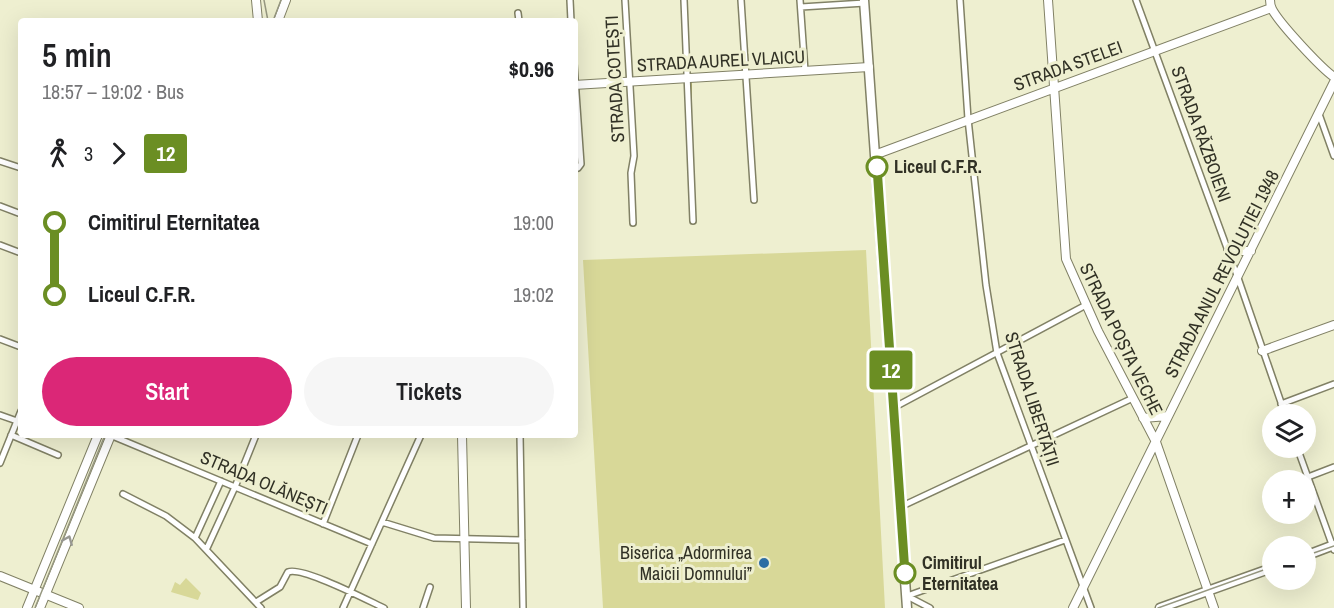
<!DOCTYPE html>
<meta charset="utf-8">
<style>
body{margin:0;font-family:"Archivo Narrow",sans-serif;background:#f6f6f6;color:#202124;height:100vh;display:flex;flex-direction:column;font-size:22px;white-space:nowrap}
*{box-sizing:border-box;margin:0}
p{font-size:20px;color:#757577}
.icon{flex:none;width:33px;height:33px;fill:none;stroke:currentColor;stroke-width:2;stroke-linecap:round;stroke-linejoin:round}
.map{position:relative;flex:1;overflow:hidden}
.details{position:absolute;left:18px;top:18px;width:560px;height:420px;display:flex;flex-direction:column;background:#fff;border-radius:6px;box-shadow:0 6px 24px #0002}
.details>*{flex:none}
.badge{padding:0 12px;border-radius:4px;font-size:21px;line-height:39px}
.buttons{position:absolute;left:1262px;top:404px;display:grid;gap:12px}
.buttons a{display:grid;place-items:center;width:54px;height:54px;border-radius:50%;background:#fff;box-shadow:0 6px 24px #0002;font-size:30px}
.map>.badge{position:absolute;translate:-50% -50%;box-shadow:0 0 0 3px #fff}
.legs{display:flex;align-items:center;gap:9px;height:66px;padding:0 24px;font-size:20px}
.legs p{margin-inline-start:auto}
.overview{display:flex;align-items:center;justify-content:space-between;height:102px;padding:0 24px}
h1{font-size:33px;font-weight:600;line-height:45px}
.cta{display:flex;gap:12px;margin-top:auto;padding:12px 24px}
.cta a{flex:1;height:69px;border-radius:36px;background:#db2777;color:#fff;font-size:24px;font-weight:600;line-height:69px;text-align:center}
.cta a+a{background:#f6f6f6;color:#202124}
ul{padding:0 24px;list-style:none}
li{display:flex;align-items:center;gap:21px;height:72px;font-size:22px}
li i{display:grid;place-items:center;width:9px;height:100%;margin:0 8px;background:currentColor}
li i::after{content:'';width:15px;height:15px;margin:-8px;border:4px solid;border-radius:50%;background:#fff}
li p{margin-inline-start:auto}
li:first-child i{background:linear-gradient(#0000 50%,currentColor 0)}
li:last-child i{background:linear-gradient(currentColor 50%,#0000 0)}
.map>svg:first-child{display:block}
</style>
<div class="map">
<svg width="1334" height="608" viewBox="0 0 1334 608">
<rect width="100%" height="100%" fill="#eeefd0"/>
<path fill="#d8d898" d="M866,250L885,608H603L583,260Z
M186,578L201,593L198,600L171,592L175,582L180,585Z"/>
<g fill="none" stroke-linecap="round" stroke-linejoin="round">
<path stroke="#afac4b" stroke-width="1.5" d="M691,81V118
M579,88V99"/>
<g stroke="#818165" stroke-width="8">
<path id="street" d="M570,0L571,21
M625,0L634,156L631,173L633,223
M684,0L693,221
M741,0L754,200
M800,0L805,71
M960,0L968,119L986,285L997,353L1091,608
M1136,0L1238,278L1285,414
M801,7L865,3
M518,13L519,21
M574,64L581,164L578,168L574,169
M1319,114L1334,156
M0,161L21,168
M0,206L21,214
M0,245L21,253
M0,339L21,347
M1281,404L1334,384
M893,408L1086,305
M0,415L17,421
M11,435L58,455
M110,435L372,544
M520,435L523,608
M1297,447L1334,550
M0,463L21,411
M1308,477L1334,467
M123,494L166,516L195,538L261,608
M900,507L1133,398
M382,522L434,538L522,540
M323,524L358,435
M195,538L221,481
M207,548L235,487L256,435
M907,596L1065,540
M907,596L930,608
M256,602L280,587L288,572C302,566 367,600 384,608
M343,608L421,435
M423,608L430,587"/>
</g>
<g stroke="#818165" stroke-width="10">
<path id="secondary" d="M256,0L258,21
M1048,0L1066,259L1098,331L1156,442L1214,608
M1270,0C1270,2 1271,7 1272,9C1279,23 1321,68 1334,77
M278,21L286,0
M574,85L869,67
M877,154L1271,8
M1228,251H1251
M1262,351L1334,325
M1143,418L1168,416
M462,435L466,608
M0,576L79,608
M27,608L98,435
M40,608L111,435
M1073,608L1334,82"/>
</g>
<g stroke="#818165" stroke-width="11">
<path id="primary" d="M864,0L907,608
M1305,556L1334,545
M1160,608L1272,568"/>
</g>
<use href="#street" stroke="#fff" stroke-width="5"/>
<use href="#secondary" stroke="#fff" stroke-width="8"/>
<use href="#primary" stroke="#fff" stroke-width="8"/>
<path stroke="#979881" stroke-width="1.5" d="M264,0L268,21
M273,21L281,0
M1305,556L1334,546
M35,608L105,435
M1158,608L1272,567"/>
</g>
<defs><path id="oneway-chevron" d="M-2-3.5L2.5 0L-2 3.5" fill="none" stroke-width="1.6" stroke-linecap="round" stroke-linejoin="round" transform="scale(1.5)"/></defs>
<use stroke="#989892" href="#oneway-chevron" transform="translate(68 540) rotate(-68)"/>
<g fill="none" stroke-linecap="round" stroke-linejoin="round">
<g stroke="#fff" stroke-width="14">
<path id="line-1" d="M877,167L905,573"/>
</g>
<use href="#line-1" stroke="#6b8e23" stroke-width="9"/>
</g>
<g fill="#fff" stroke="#6b8e23" stroke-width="3">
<circle cx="877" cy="167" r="10"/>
<circle cx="905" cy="573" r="10"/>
</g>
<circle fill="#2d6da4" stroke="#eeefd0" stroke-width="2" cx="764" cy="563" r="6"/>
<g text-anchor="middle" stroke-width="6" stroke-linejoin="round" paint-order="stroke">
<g font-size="18" fill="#313125" stroke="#eeefd0">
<text transform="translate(721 61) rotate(-3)" y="6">STRADA AUREL VLAICU</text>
<text transform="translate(1068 66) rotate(-20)" y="6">STRADA STELEI</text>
<text transform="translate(615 79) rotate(-93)" y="6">STRADA COTEȘTI</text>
<text transform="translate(1201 134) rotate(70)" y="6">STRADA RĂZBOIENI</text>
<text transform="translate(1222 274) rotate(-63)" y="6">STRADA ANUL REVOLUȚIEI 1948</text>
<text transform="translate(1121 339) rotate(64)" y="6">STRADA POȘTA VECHE</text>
<text transform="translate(1032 399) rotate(72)" y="6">STRADA LIBERTĂȚII</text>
<text transform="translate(264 483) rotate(23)" y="6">STRADA OLĂNEȘTI</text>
</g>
<g font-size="18" font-weight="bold" fill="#313125" stroke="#eeefd0" text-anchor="start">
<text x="894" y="173">Liceul C.F.R.</text>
<text x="922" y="569">Cimitirul<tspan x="922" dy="21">Eternitatea</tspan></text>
</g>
<g font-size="18" fill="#313125" stroke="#eeefd0" text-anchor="end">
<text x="752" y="559">Biserica „Adormirea<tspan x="752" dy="21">Maicii Domnului”</tspan></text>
</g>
</g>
</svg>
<div class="buttons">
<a><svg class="icon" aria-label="layers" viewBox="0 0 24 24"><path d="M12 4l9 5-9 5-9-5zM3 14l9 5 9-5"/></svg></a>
<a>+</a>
<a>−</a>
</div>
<b class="badge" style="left:891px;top:370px;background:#6b8e23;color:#fff">12</b>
<section class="details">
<div class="overview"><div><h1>5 min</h1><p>18:57 – 19:02 · Bus</p></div><b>$0.96</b></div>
<div class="legs"><svg class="icon" aria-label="walk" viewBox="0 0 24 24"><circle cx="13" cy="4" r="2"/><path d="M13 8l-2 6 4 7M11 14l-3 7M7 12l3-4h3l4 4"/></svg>3<svg class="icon" aria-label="forward" viewBox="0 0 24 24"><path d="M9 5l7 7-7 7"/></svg><b class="badge" style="background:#6b8e23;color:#fff">12</b></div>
<ul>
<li><i style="color:#6b8e23"></i><b>Cimitirul Eternitatea</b><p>19:00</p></li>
<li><i style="color:#6b8e23"></i><b>Liceul C.F.R.</b><p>19:02</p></li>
</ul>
<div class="cta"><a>Start</a><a>Tickets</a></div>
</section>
</div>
